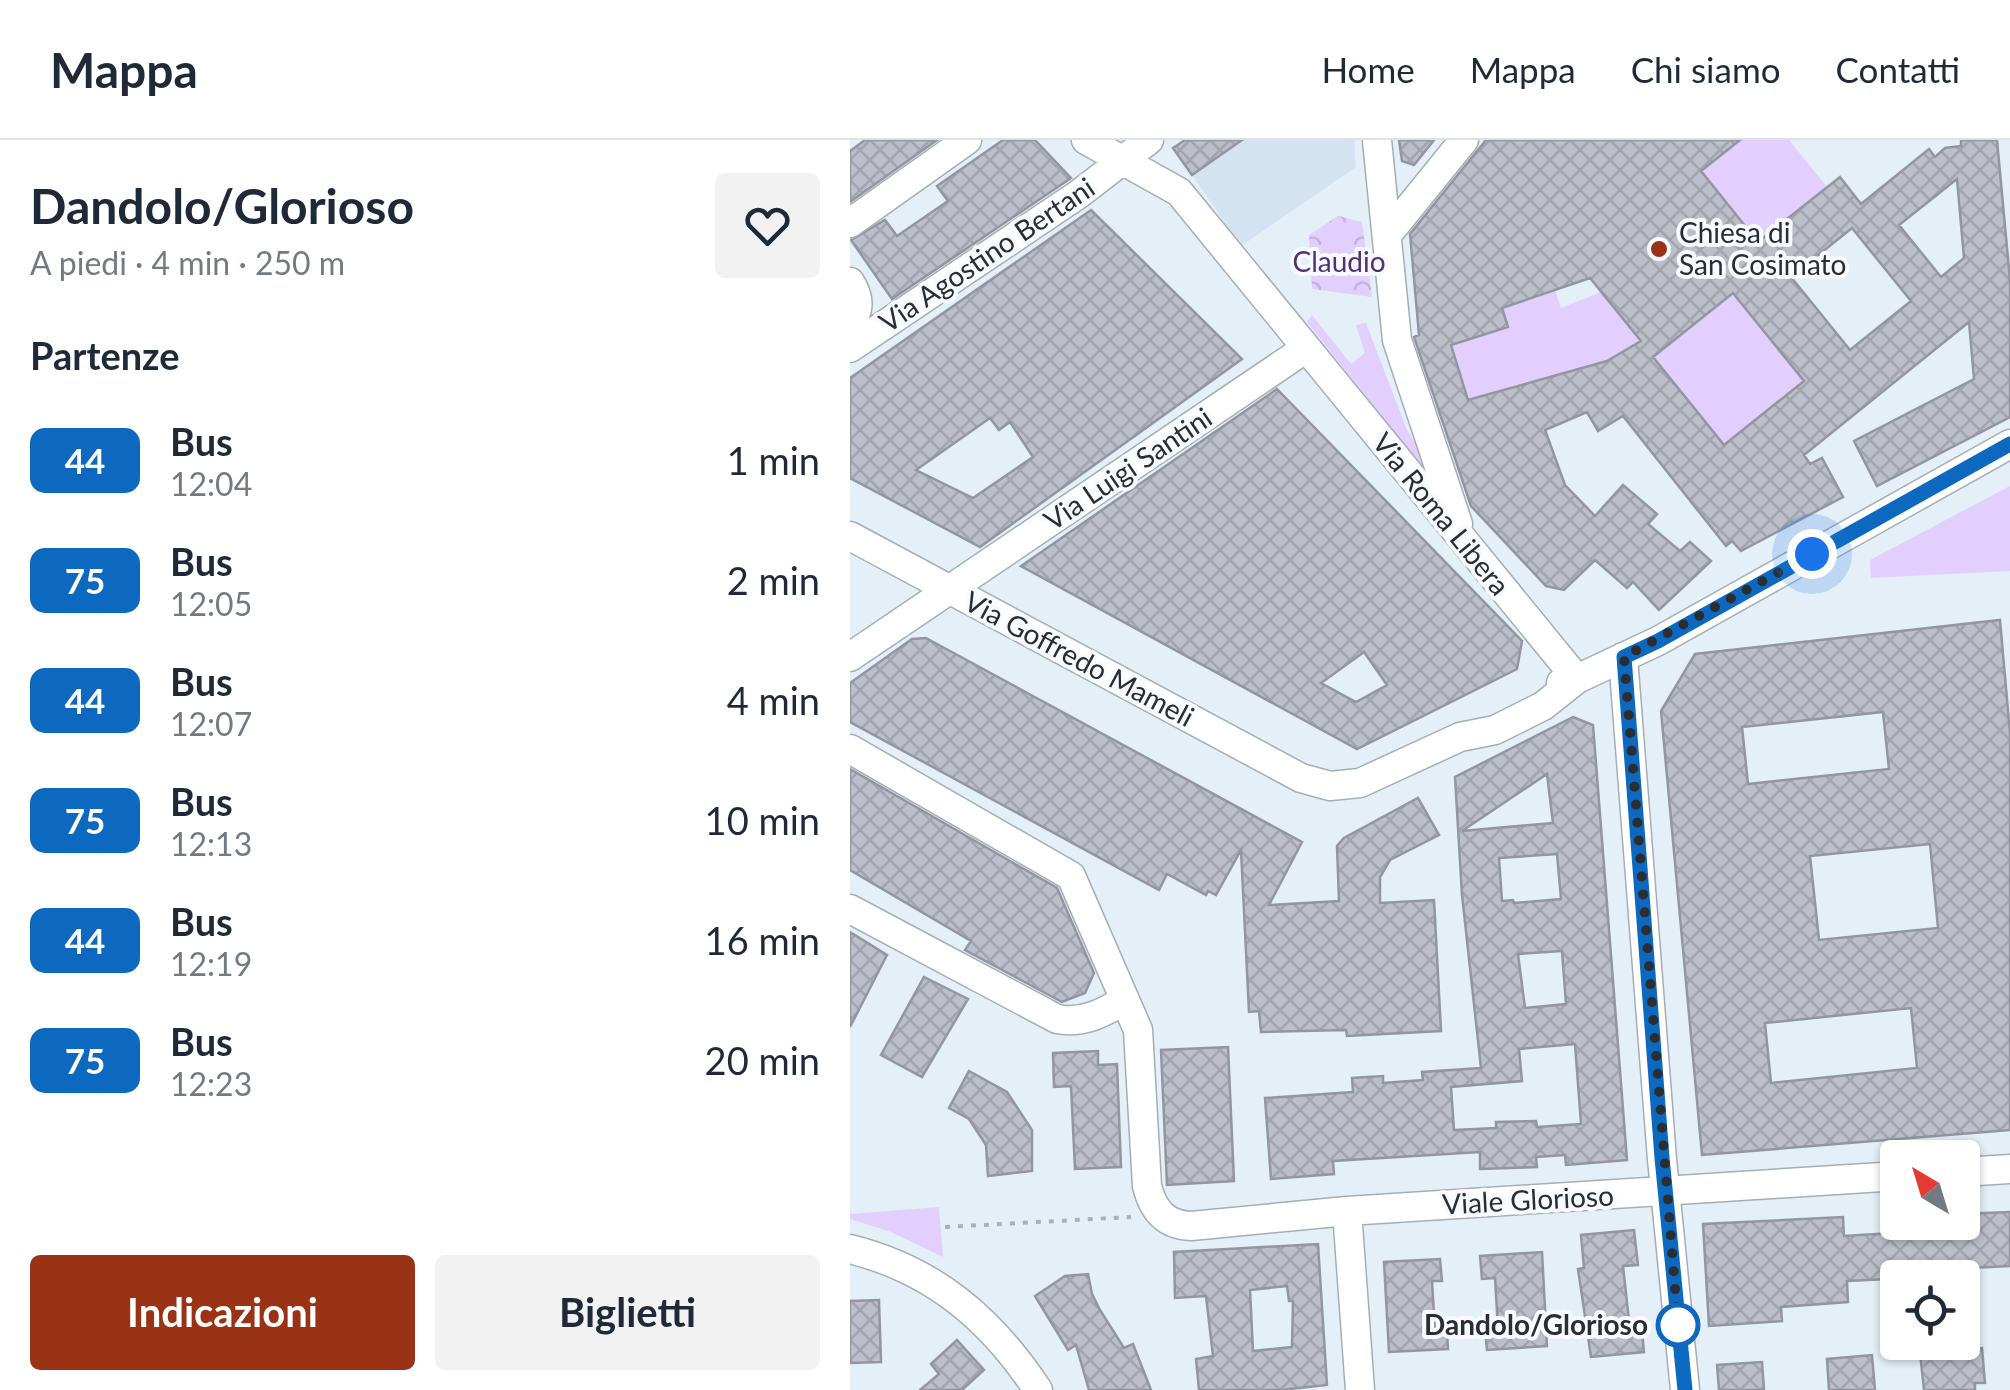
<!DOCTYPE html>
<html lang="it">
<meta charset="utf-8">
<style>
body{margin:0;font-family:Lato,sans-serif;background:#f2f2f3;color:#1f2937;height:100vh;display:flex;flex-direction:column;font-size:38px;white-space:nowrap}
*{box-sizing:border-box;margin:0}
p{font-size:32px;color:#747a83}
.icon{flex:none;width:55px;height:55px;fill:none;stroke:currentColor;stroke-width:2;stroke-linecap:round;stroke-linejoin:round}
.map{position:relative;flex:1;overflow:hidden}
.sheet{display:flex;flex-direction:column;background:#fff;width:850px}
.sheet>*{flex:none}
.badge{padding:0 20px;border-radius:15px;font-size:35px;line-height:65px}
.needle{width:65px;rotate:322deg}
.fabs{position:absolute;left:1030px;top:1000px;display:grid;gap:20px}
.fabs a{display:grid;place-items:center;width:100px;height:100px;border-radius:10px;background:#fff;box-shadow:0 2px 8px #0004;font-size:50px}
.you{position:absolute;width:50px;height:50px;margin:-25px;border:8px solid #fff;border-radius:50%;background:#1a73e8;box-shadow:0 0 0 15px #1a73e833}
.map>.badge{position:absolute;translate:-50% -50%;box-shadow:0 0 0 5px #fff}
h2{padding:0 30px;font-size:38px;line-height:90px}
.round{display:grid;place-items:center;flex:none;width:105px;height:105px;border-radius:10px;background:#f2f2f3}
.summary{display:flex;align-items:center;justify-content:space-between;height:170px;padding:0 30px}
h1{font-size:48px;font-weight:700;line-height:75px}
.button{display:flex;gap:20px;margin-top:auto;padding:20px 30px}
.button a{flex:1;height:115px;border-radius:10px;background:#9a3215;color:#fff;font-size:40px;font-weight:700;line-height:115px;text-align:center}
.button a+a{background:#f2f2f3;color:#1f2937}
ul{padding:0;list-style:none}
li{display:flex;align-items:center;gap:30px;height:120px;padding:0 30px}
li div{flex:1}
li b{display:block;font-size:38px}
li em{font-style:normal}
li .badge{min-width:110px;font-weight:700;text-align:center}
header{display:flex;align-items:center;gap:60px;box-sizing:border-box;height:140px;padding:0 50px;background:#fff;border-bottom:2px solid #e0e1e3}
header strong{font-size:48px}
nav{display:flex;gap:55px;margin-inline-start:auto;font-size:35px}
main{display:flex;flex:1;min-height:0}
.map>svg:first-child{display:block}
</style>
<header>
<strong>Mappa</strong>
<nav><a>Home</a><a>Mappa</a><a>Chi siamo</a><a>Contatti</a></nav>
</header>
<main>
<section class="sheet">
<div class="summary"><div><h1>Dandolo/Glorioso</h1><p>A piedi · 4 min · 250 m</p></div><a class="round"><svg class="icon" aria-label="heart" viewBox="0 0 24 24"><path d="M12 20l-8-8c-3-5 5-10 8-4 3-6 11-1 8 4z"/></svg></a></div>
<h2>Partenze</h2>
<ul>
<li><span class="badge" style="background:#0c69bf;color:#fff">44</span><div><b>Bus</b><p>12:04</p></div><em>1 min</em></li>
<li><span class="badge" style="background:#0c69bf;color:#fff">75</span><div><b>Bus</b><p>12:05</p></div><em>2 min</em></li>
<li><span class="badge" style="background:#0c69bf;color:#fff">44</span><div><b>Bus</b><p>12:07</p></div><em>4 min</em></li>
<li><span class="badge" style="background:#0c69bf;color:#fff">75</span><div><b>Bus</b><p>12:13</p></div><em>10 min</em></li>
<li><span class="badge" style="background:#0c69bf;color:#fff">44</span><div><b>Bus</b><p>12:19</p></div><em>16 min</em></li>
<li><span class="badge" style="background:#0c69bf;color:#fff">75</span><div><b>Bus</b><p>12:23</p></div><em>20 min</em></li>
</ul>
<div class="button"><a>Indicazioni</a><a>Biglietti</a></div>
</section>
<div class="map">
<svg width="1160" height="1250" viewBox="0 0 1160 1250">
<defs>
<pattern id="park-crowns" width="20" height="18" patternUnits="userSpaceOnUse" patternTransform="scale(2.5)"><rect width="20" height="18" fill="#e3cffd"/><path d="M2 6a3 3 0 1 1 6 0M12 15a3 3 0 1 1 6 0" fill="none" stroke="#c3b2d9"/></pattern>
<pattern id="building-cross-hatch" width="8" height="8" patternUnits="userSpaceOnUse" patternTransform="scale(2.5)"><rect width="8" height="8" fill="#bcbfca"/><path d="M0 0l8 8M0 8l8-8" fill="none" stroke="#a2a4ae"/></pattern>
</defs>
<rect width="100%" height="100%" fill="#e5eff8"/>
<path fill="#d4e3f1" d="M392,0H504L506,27L391,106L342,35Z"/>
<path fill="#e3cffd" d="M890,0H939L977,47L908,102L851,31Z
M705,150L711,168L751,152L791,201L757,221L611,262L594,239L610,233L601,205L657,187L652,168Z
M883,153L954,241L874,305L803,217Z
M462,175L501,224L515,213L506,185L516,183L557,290L585,335L582,339L457,182Z
M1160,346V431L1021,438L1020,420Z
M89,1067L93,1117L41,1092L0,1079V1074Z"/>
<path fill="url(#park-crowns)" d="M488,76L512,82L522,157L462,149L459,95Z"/>
<path fill="url(#building-cross-hatch)" stroke="#9396a1" stroke-width="2.5" fill-rule="evenodd" d="M15,0H87L0,62V11Z
M153,0H185L221,38L42,159L1,100L35,80L47,96L98,61L87,46Z
M335,0H392L342,35L323,8Z
M549,0H584L564,25L552,21Z
M636,0H890L851,31L908,102L990,37L1011,64L1079,9L1085,17L1095,8L1111,6V0H1147L1160,140V277L1027,346L1004,301L1124,239L1119,182L954,315L960,324L972,318L993,357L891,411L882,401L876,406L773,276L748,291L737,272L695,290L715,345L745,376L773,345L807,374L798,384L830,411L840,402L861,421L809,470L783,442L777,448L745,420L714,450L696,446L621,366L564,197L569,195L560,94ZM1107,39L1114,118L1091,137L1049,85ZM1002,88L1061,161L1000,210L941,137ZM740,138L791,201L757,221L618,260L601,205L658,187L652,168ZM883,153L954,241L874,305L803,217Z
M241,70L392,219L130,407L0,338V238ZM140,278L149,290L160,282L183,317L123,358L66,330Z
M427,249L672,501L667,529L507,609L171,426ZM514,512L537,545L506,562L471,543Z
M1150,480L1160,593V990L852,1015L811,571L845,514ZM1033,572L1039,629L898,644L892,587ZM1080,704L1088,788L969,800L960,716ZM1061,868L1067,928L921,943L915,883Z
M76,498L452,702L419,765L489,761L487,706L494,698L568,658L589,695L540,720L530,737V763L584,760L591,891L497,896L496,890L411,892L409,871L399,872L391,710L366,755L358,751L356,755L317,734L309,750L0,582V543L62,499Z
M723,577L743,585L777,1020L716,1025L715,1015L686,1017L687,1027L630,1029V1012L483,1021L484,1034L421,1039L415,958L503,952L502,938L533,936V943L573,940L572,932L631,928L612,755L605,637ZM697,634L703,683L612,691ZM707,714L711,759L664,763L663,760L652,761L649,718ZM712,811L716,864L675,868L668,814ZM725,904L731,984L687,987L686,981L646,982V988L604,990L601,947L672,941L669,909Z
M0,629L207,748L244,833L235,853L212,862L115,810L121,801L0,730Z
M0,792L37,815L0,887Z
M74,837L118,859L72,937L31,915Z
M378,907L384,1041L317,1045L311,910Z
M248,911V925L267,924L271,1027L225,1029L221,946L204,947L203,913Z
M119,931L157,952L182,990V1031L138,1036L136,1005L119,979L99,968Z
M1160,1072V1126L1080,1130V1137L997,1141L998,1162L931,1167L932,1181L859,1186L853,1084L993,1077L994,1096L1107,1089L1106,1082H1112V1074Z
M784,1090L788,1125L773,1126L779,1181L791,1180L794,1212L741,1217L728,1129L734,1128L731,1095Z
M468,1104L477,1245L431,1250H349L346,1219L363,1216L356,1156L325,1158L324,1112ZM437,1146L439,1161H443L442,1207L403,1211L400,1150Z
M692,1112L697,1206L637,1210L635,1190L648,1189L645,1138L632,1139L630,1116Z
M590,1119L592,1141H582L585,1191L597,1190L598,1209L539,1212L534,1122Z
M238,1134L242,1154L250,1170L274,1208L283,1204L301,1250H239L226,1205L218,1210L185,1156L215,1136Z
M29,1160L31,1222L0,1223V1161Z
M107,1200L134,1230L112,1250H70L89,1234L81,1224Z
M1132,1208L1135,1243H1125V1250H1074L1070,1213Z
M1022,1215L1025,1250H979L977,1219Z
M912,1222L914,1250H869L867,1225Z"/>
<g fill="none" stroke-linecap="round" stroke-linejoin="round">
<g stroke="#a5aeb6" stroke-width="31">
<path id="minor" d="M236,0L329,52L727,539
M527,0L547,200L608,384
M0,83L117,0
M537,95L614,0
M0,142C11,159 9,170 0,187
M0,208L229,54L299,0
M0,396L451,638L480,646L510,643L610,597L645,590L693,566L727,539
M0,517L455,209
M773,517L812,1019L835,1250
M711,543L727,539L808,501L1160,304
M0,609L221,736L288,890L297,1046C303,1070 315,1085 341,1086L497,1071L1048,1036
M0,769L207,879C233,884 253,873 275,860
M1112,1032L1160,1029
M497,1071L510,1250
M0,1109C84,1130 141,1179 188,1250"/>
</g>
<path stroke="#a9b1b9" stroke-width="4" stroke-dasharray="5 8" stroke-linecap="butt" d="M95,1087L281,1077"/>
<use href="#minor" stroke="#fff" stroke-width="28"/>
</g>
<g fill="none" stroke-linecap="round" stroke-linejoin="round">
<g stroke="#fff" stroke-width="22">
<path id="line" d="M835,1250L812,1018L774,517L808,501L1160,304"/>
</g>
<use href="#line" stroke="#0c69bf" stroke-width="15"/>
<path stroke="#2a2d31" stroke-width="10" stroke-dasharray="0 18" d="M828,1185L774,517L962,414"/>
</g>
<circle fill="#9a3215" stroke="#f7fbff" stroke-width="4" cx="809" cy="109" r="10"/>
<circle fill="#fff" stroke="#0c69bf" stroke-width="5" cx="828" cy="1185" r="20"/>
<g text-anchor="middle" stroke-width="8" stroke-linejoin="round" paint-order="stroke">
<g font-size="28" fill="#2a2d31" stroke="#f7fbff" text-anchor="start">
<text x="829" y="103">Chiesa di<tspan x="829" dy="32">San Cosimato</tspan></text>
</g>
<g font-size="28" fill="#2a2d31" stroke="#f7fbff">
<text transform="translate(137 115) rotate(-34)" y="10">Via Agostino Bertani</text>
<text transform="translate(278 329) rotate(-34)" y="10">Via Luigi Santini</text>
<text transform="translate(591 374) rotate(51)" y="10">Via Roma Libera</text>
<text transform="translate(229 519) rotate(28)" y="10">Via Goffredo Mameli</text>
<text transform="translate(678 1060) rotate(-3)" y="10">Viale Glorioso</text>
</g>
<g font-size="28" fill="#513074" stroke="#f7fbff">
<text x="489" y="132">Claudio</text>
</g>
<g font-size="28" font-weight="bold" fill="#2a2d31" stroke="#f7fbff" text-anchor="end">
<text x="798" y="1195">Dandolo/Glorioso</text>
</g>
</g>
</svg>
<div class="fabs">
<a><svg class="needle" viewBox="-14 -14 28 28"><path d="M0-13l5 13h-10z" fill="#e53935"/><path d="M0 13l5-13h-10z" fill="#747a83"/></svg></a>
<a><svg class="icon" aria-label="locate" viewBox="0 0 24 24"><circle cx="12" cy="12" r="6"/><path d="M12 2v4M12 18v4M2 12h4M18 12h4"/></svg></a>
</div>
<div class="you" style="left:962px;top:414px"></div>
</div>
</main>
